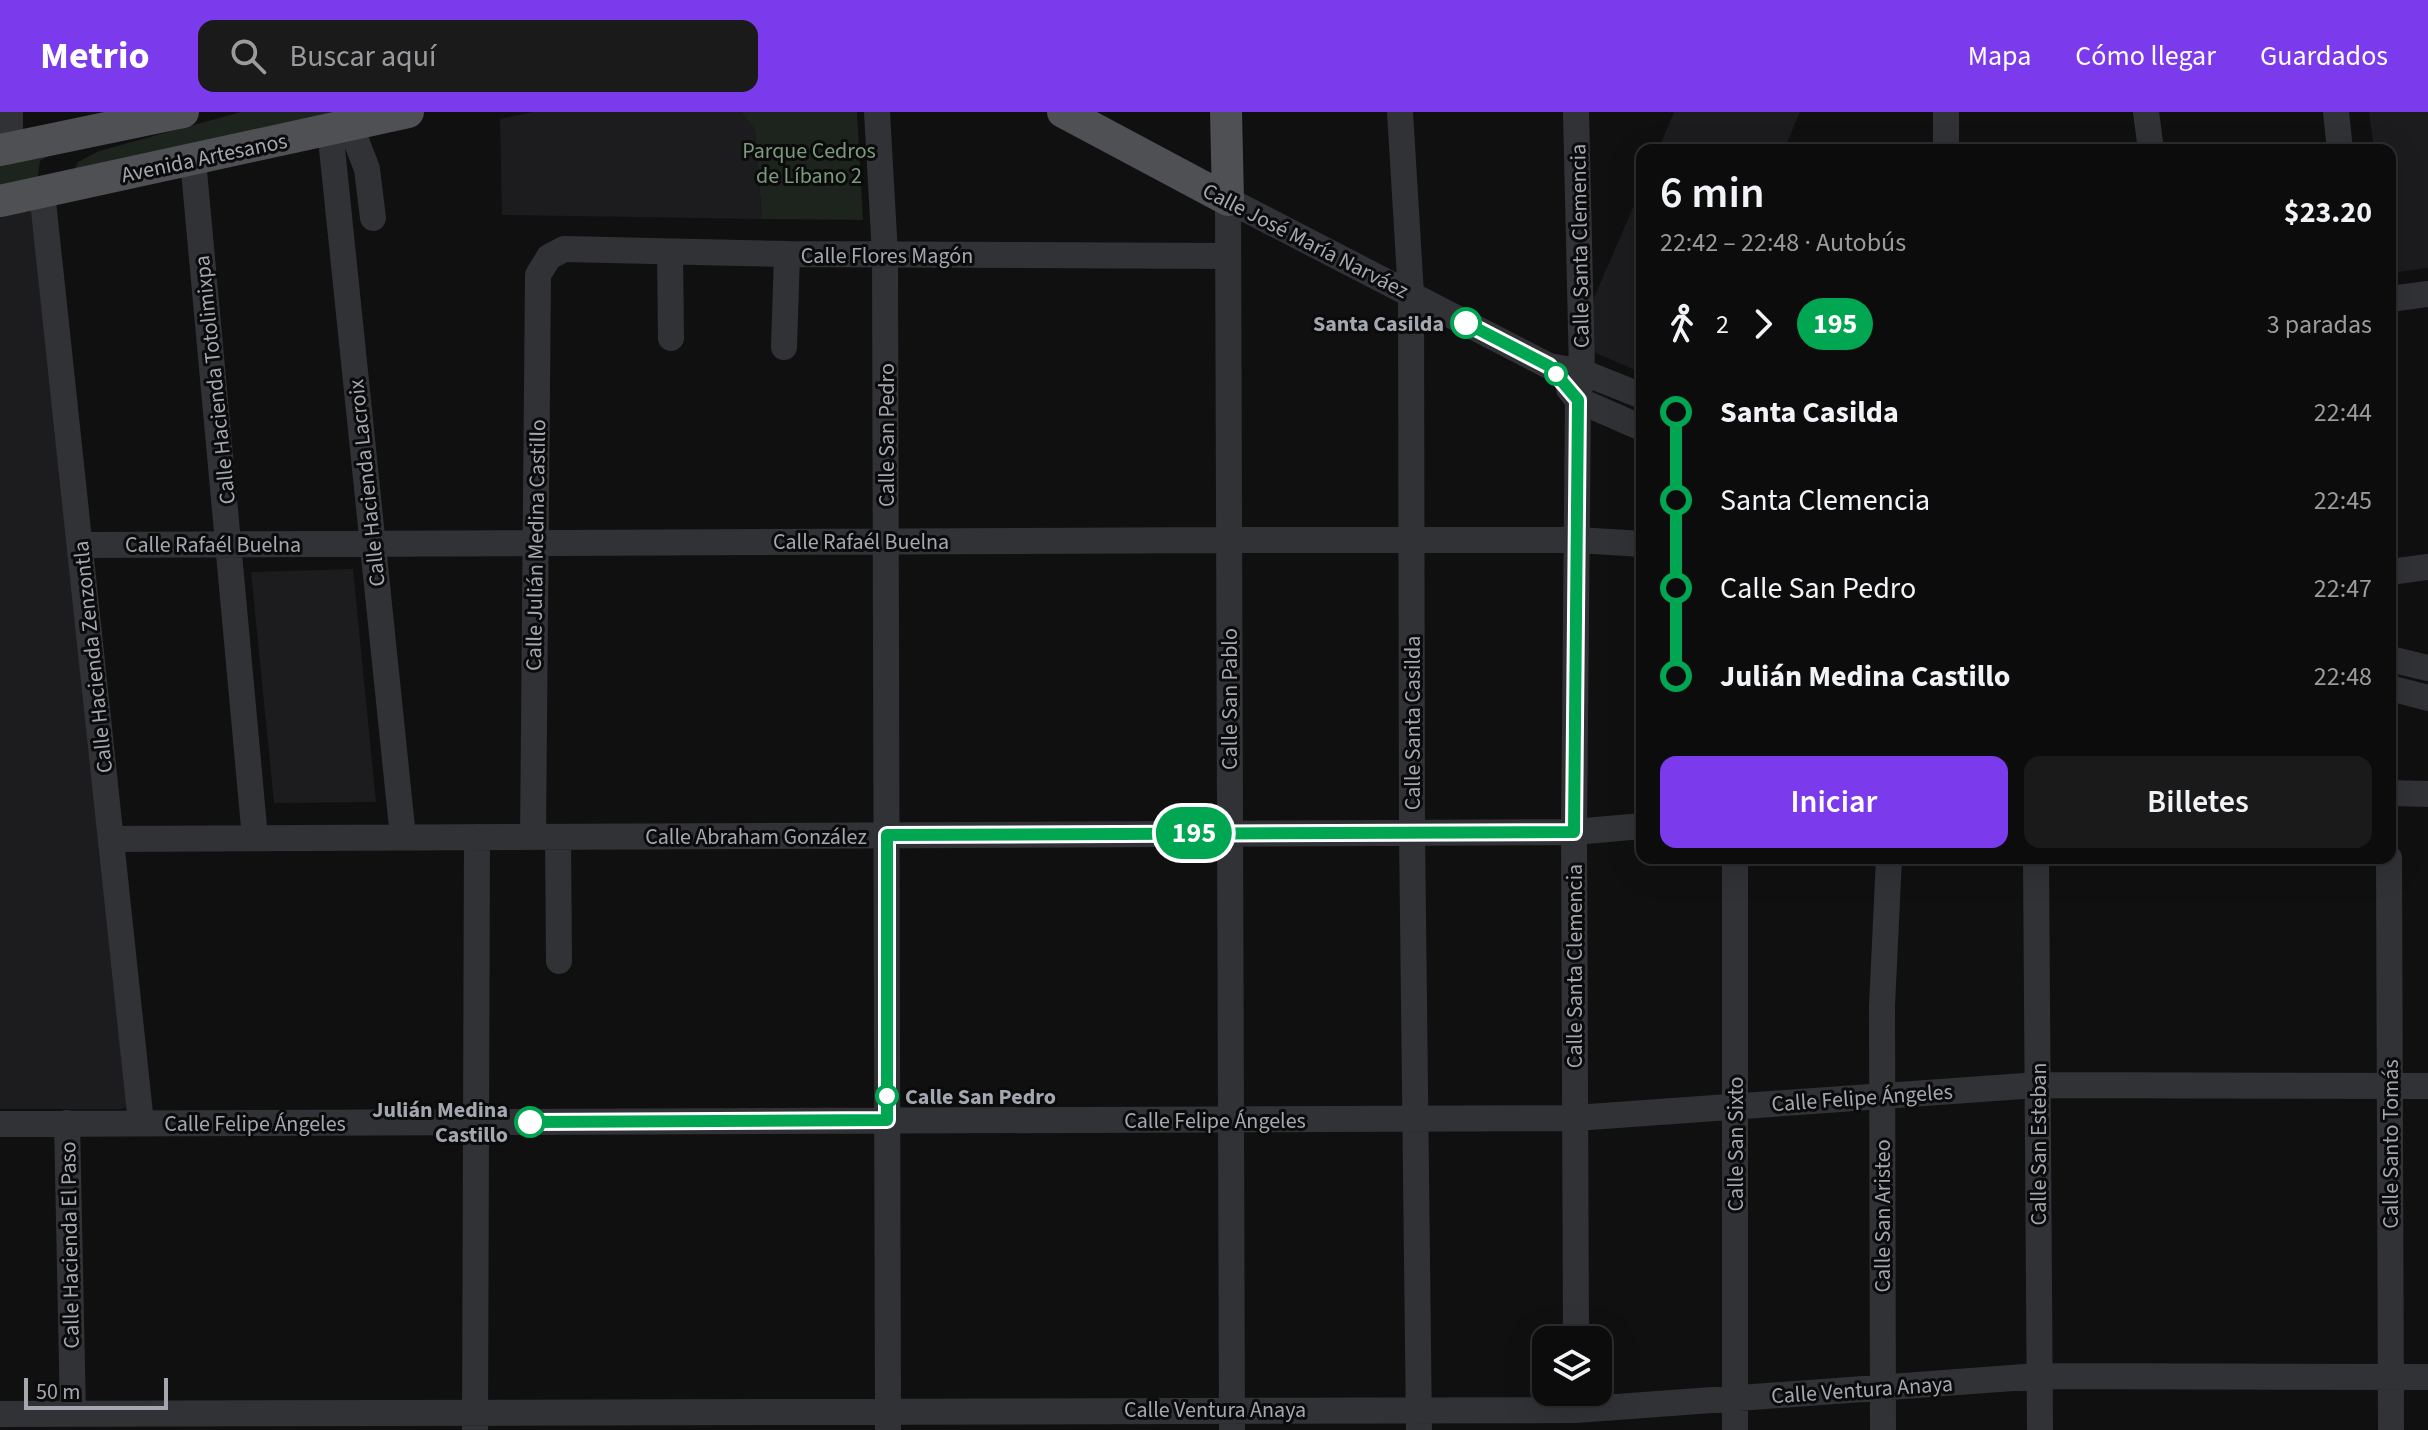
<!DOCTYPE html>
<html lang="es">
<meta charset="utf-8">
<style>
body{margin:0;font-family:"Source Sans 3",sans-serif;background:#1a1a1b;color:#f1f3f6;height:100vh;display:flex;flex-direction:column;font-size:30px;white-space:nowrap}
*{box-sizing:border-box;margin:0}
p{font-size:26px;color:#9a9b9d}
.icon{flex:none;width:44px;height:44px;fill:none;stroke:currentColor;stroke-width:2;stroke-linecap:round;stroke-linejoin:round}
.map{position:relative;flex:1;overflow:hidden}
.details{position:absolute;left:1636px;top:32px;width:760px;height:720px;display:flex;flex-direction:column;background:#0c0c0d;border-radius:16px;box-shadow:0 8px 32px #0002,0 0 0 2px #2c2c2e}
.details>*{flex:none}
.badge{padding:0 16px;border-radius:26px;font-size:28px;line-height:52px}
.fabs{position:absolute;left:1532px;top:1214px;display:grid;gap:16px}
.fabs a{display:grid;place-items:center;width:80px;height:80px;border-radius:16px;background:#0c0c0d;box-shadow:0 8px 32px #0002,0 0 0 2px #2c2c2e;font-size:40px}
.scale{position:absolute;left:24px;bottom:20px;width:144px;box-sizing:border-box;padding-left:8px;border:4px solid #a3a8b0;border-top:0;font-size:22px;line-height:28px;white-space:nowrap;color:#a3a8b0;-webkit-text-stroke:6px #0b0b0c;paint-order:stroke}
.map>.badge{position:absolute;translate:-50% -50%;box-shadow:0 0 0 4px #fff}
.legs{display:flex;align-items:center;gap:12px;height:88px;padding:0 24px;font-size:26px}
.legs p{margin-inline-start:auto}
.headline{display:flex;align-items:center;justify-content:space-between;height:136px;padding:0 24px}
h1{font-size:44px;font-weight:600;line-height:60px}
.button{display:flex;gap:16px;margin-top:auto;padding:16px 24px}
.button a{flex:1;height:92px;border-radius:16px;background:#7c3aed;color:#fff;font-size:32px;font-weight:600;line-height:92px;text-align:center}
.button a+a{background:#1a1a1b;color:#f1f3f6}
ul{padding:0 24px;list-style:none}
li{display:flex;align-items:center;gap:28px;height:88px;font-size:30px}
li i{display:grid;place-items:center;width:12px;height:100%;margin:0 10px;background:currentColor}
li i::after{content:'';width:20px;height:20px;margin:-10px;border:6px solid;border-radius:50%;background:#0c0c0d}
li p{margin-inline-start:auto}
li:first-child i{background:linear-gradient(#0000 50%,currentColor 0)}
li:last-child i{background:linear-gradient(currentColor 50%,#0000 0)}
header{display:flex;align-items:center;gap:48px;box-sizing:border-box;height:112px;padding:0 40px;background:#7c3aed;color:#fff}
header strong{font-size:38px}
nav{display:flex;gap:44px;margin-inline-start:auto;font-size:28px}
.search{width:560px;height:72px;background:#1a1a1b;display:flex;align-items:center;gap:20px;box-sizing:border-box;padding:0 28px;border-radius:16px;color:#9a9b9d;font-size:30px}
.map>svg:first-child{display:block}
</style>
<header>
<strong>Metrio</strong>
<div class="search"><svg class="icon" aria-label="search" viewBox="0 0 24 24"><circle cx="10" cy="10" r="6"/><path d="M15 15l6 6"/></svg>Buscar aquí</div>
<nav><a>Mapa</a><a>Cómo llegar</a><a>Guardados</a></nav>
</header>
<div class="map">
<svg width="2428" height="1318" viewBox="0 0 2428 1318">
<rect width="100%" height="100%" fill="#101011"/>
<path fill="#1c1c1e" d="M533,0H741L755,18L762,107L502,103L500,7Z
M1674,0H1800L1784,38H1658Z
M2369,0H2428V156L2390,161V38H2374Z
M1642,75V261L1589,238L1590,195Z
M31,96L129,994L121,997H0V103Z
M353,457L376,690L274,691L251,460Z"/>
<path fill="#1d231d" d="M241,0H367L73,61L78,50L99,39Z
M741,0H857L863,108L762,107L755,18Z
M57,39L40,49L37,70L0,81V51Z"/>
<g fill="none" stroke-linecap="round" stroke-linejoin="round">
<path stroke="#313236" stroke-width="26" d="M877,0L885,143L888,1318
M1400,0L1411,182L1412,720L1419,1318
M1576,0L1582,260L1578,288L1574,720L1576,1228
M2146,0L2151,38
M2336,0L2340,38
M350,13L367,57L373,106
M330,17L403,725
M10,36V0
M1946,38V0
M193,48L255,726
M42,80L141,1011
M670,140L671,226
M2390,187L2428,182
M784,235L787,142
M1569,277L1578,288L1642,316
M80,433L1228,428H1578L1642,432
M2390,460L2428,455
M2390,547L2428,556
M2390,576L2428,586
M2390,681L2428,682
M533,725L538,163L549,145L564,137L787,142L1228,144
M558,725L559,849
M111,727L1574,720L1642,714
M1735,746V1318
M2036,746L2040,1318
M2389,746L2391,1318
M67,1011L73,1302
M0,1012L1575,1006L2037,973L2428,974
M0,1302L1576,1298L2039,1264L2428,1265
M475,1318L477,725
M1232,1318L1228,88L1549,254L1582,260L1642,284
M1883,1318L1882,894L1889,746"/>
<path stroke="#4e5054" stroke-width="32" d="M1063,0L1228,88L1226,0
M0,38L183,0
M0,89L408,0"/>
</g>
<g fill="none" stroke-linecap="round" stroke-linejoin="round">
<g stroke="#fff" stroke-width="18">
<path id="line-1" d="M530,1010L887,1008V723L1574,720L1578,288L1549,254L1466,211"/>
</g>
<use href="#line-1" stroke="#00a651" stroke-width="12"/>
</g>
<g fill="#fff" stroke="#00a651" stroke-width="4">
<circle cx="1466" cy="211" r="14"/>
<circle cx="1556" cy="262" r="10"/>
<circle cx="887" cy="984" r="10"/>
<circle cx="530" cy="1010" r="14"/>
</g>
<g text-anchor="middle" stroke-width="6" stroke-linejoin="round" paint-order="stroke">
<g font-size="22" fill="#7b9a7c" stroke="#0b0b0c">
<text x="809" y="46">Parque Cedros<tspan x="809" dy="25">de Líbano 2</tspan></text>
</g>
<g font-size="22" fill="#a3a8b0" stroke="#0b0b0c">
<text transform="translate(204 45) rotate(-12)" y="8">Avenida Artesanos</text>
<text transform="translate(1306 128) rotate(27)" y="8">Calle José María Narváez</text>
<text transform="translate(1579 134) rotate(-91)" y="8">Calle Santa Clemencia</text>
<text x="887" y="151">Calle Flores Magón</text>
<text transform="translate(214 268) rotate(-96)" y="8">Calle Hacienda Totolimixpa</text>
<text transform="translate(886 323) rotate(-90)" y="8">Calle San Pedro</text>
<text transform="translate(366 371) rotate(-96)" y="8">Calle Hacienda Lacroix</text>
<text x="861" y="437">Calle Rafaél Buelna</text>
<text x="213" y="440">Calle Rafaél Buelna</text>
<text transform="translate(535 433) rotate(-89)" y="8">Calle Julián Medina Castillo</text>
<text transform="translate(92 545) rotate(-96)" y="8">Calle Hacienda Zenzontla</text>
<text transform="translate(1229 587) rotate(-90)" y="8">Calle San Pablo</text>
<text transform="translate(1412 611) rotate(-90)" y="8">Calle Santa Casilda</text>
<text x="756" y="732">Calle Abraham González</text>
<text transform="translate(1574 854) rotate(-90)" y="8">Calle Santa Clemencia</text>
<text transform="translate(1862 985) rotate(-4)" y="8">Calle Felipe Ángeles</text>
<text x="1215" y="1016">Calle Felipe Ángeles</text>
<text x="255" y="1019">Calle Felipe Ángeles</text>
<text transform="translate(1735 1032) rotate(-90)" y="8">Calle San Sixto</text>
<text transform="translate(2038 1032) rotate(-90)" y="8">Calle San Esteban</text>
<text transform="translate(2390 1032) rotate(-90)" y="8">Calle Santo Tomás</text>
<text transform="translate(1882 1104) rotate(-90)" y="8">Calle San Aristeo</text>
<text transform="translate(69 1133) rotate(-91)" y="8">Calle Hacienda El Paso</text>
<text transform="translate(1862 1277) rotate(-4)" y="8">Calle Ventura Anaya</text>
<text x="1215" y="1305">Calle Ventura Anaya</text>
</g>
<g font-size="22" font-weight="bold" fill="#a3a8b0" stroke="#0b0b0c" text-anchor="end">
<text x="1444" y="219">Santa Casilda</text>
<text x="905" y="992" text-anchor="start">Calle San Pedro</text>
<text x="508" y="1005">Julián Medina<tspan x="508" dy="25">Castillo</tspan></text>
</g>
</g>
</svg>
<div class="fabs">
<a><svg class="icon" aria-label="layers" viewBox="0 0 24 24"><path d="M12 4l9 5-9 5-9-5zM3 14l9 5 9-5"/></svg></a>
</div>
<div class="scale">50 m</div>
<b class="badge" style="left:1194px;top:721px;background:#00a651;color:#fff">195</b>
<section class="details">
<div class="headline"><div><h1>6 min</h1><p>22:42 – 22:48 · Autobús</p></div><b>$23.20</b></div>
<div class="legs"><svg class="icon" aria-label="walk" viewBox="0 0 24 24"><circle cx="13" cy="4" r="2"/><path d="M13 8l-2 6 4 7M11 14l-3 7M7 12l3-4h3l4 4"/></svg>2<svg class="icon" aria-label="forward" viewBox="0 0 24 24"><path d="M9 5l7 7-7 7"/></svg><b class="badge" style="background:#00a651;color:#fff">195</b><p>3 paradas</p></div>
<ul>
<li><i style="color:#00a651"></i><b>Santa Casilda</b><p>22:44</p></li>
<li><i style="color:#00a651"></i><span>Santa Clemencia</span><p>22:45</p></li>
<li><i style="color:#00a651"></i><span>Calle San Pedro</span><p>22:47</p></li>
<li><i style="color:#00a651"></i><b>Julián Medina Castillo</b><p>22:48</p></li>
</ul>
<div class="button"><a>Iniciar</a><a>Billetes</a></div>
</section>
</div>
